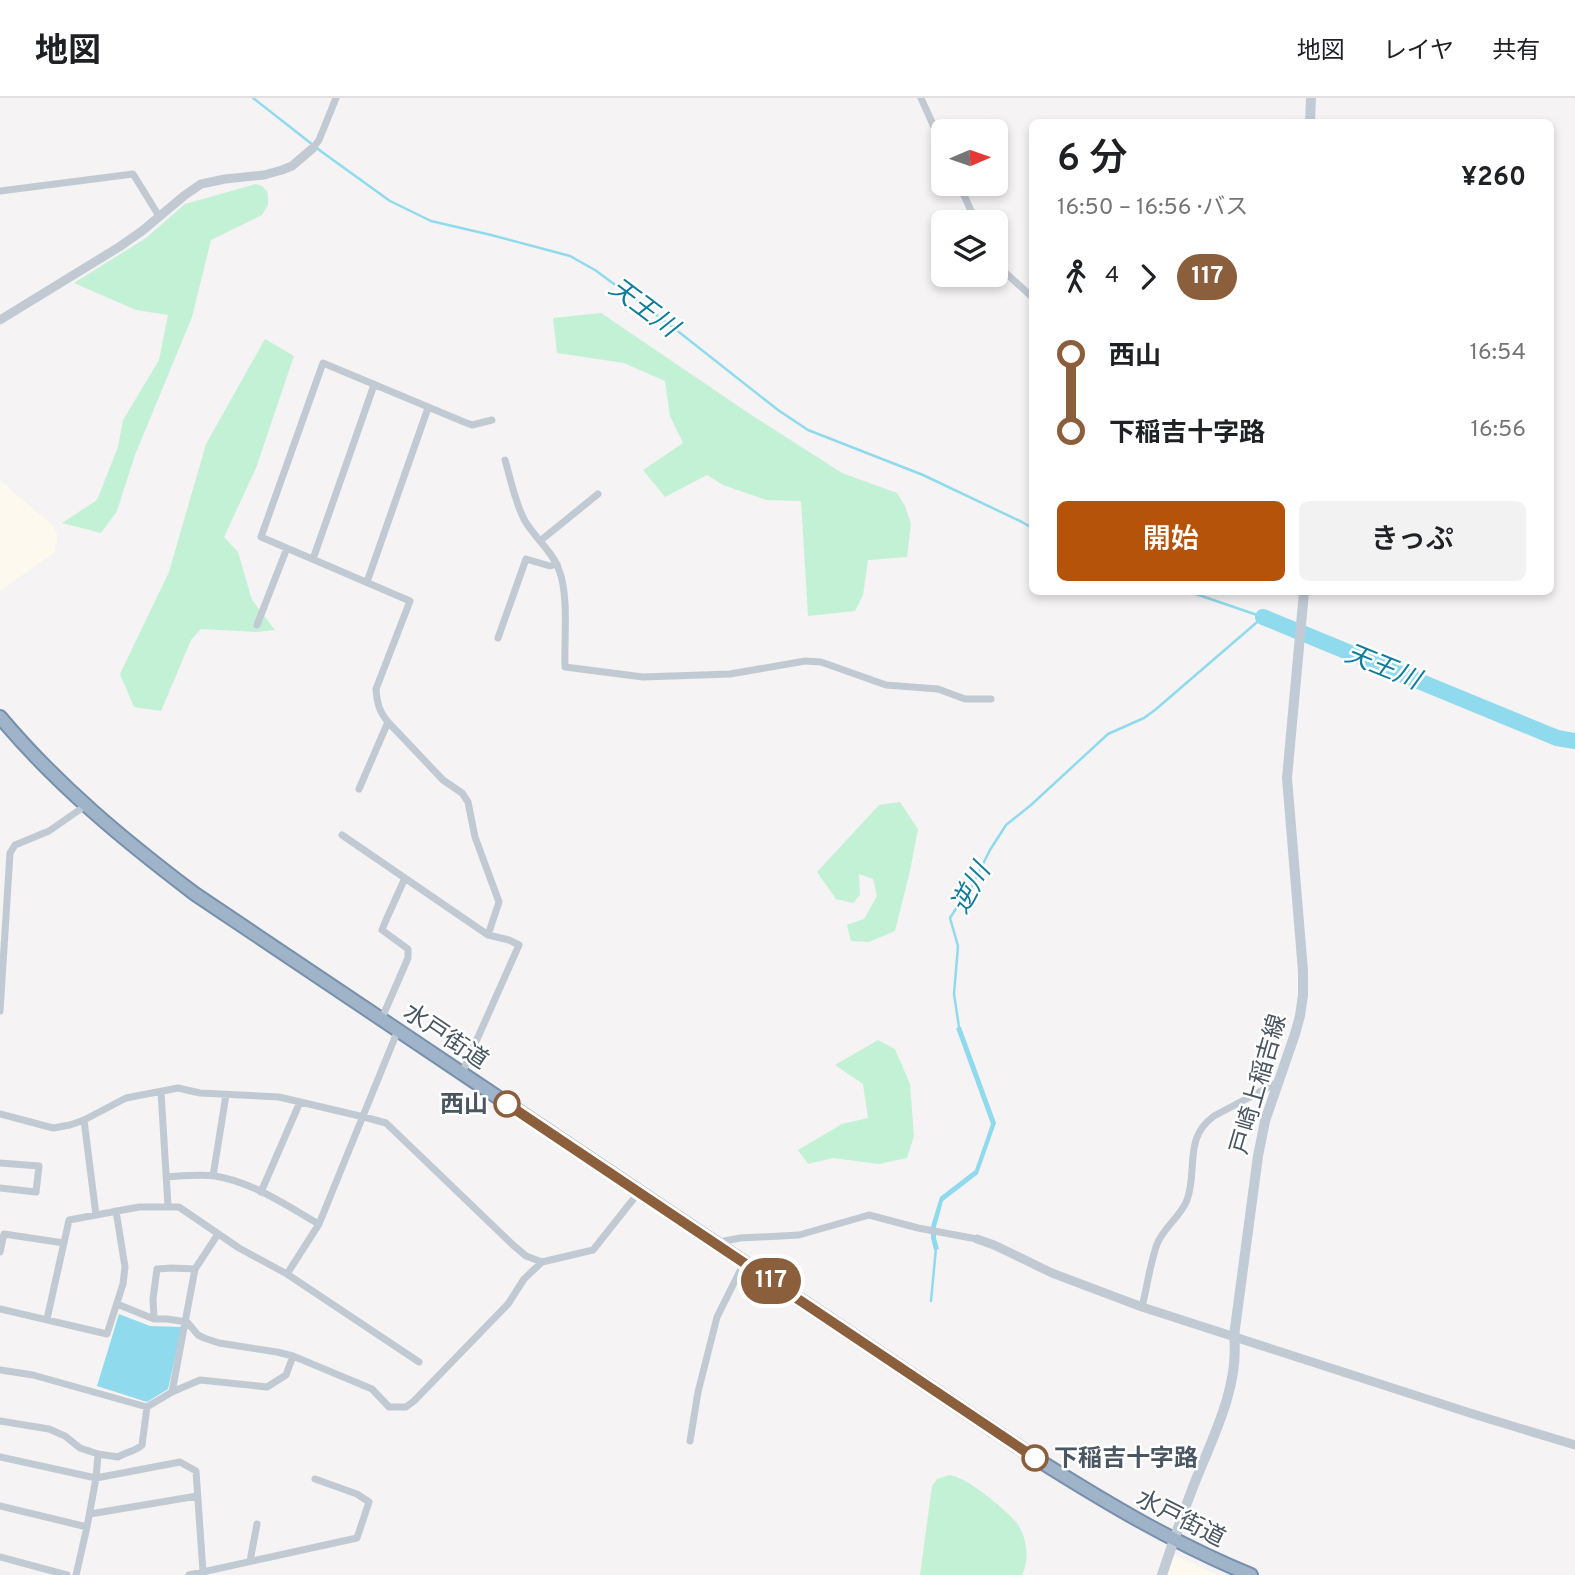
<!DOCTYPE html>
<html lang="ja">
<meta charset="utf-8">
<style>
body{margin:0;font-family:Overpass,"Noto Sans JP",sans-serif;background:#f2f2f2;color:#202124;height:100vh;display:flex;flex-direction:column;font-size:26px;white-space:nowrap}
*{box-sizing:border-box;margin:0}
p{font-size:23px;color:#757577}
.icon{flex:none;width:38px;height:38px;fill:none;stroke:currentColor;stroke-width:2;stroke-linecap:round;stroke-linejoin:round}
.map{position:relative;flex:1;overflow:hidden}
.side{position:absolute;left:1029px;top:21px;width:525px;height:476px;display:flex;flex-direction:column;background:#fff;border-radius:10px;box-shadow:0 4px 10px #0003}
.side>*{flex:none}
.badge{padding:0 14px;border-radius:23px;font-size:24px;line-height:46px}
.needle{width:46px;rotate:88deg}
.buttons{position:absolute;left:931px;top:21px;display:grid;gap:14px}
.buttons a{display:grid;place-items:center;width:77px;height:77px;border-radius:10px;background:#fff;box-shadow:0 4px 10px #0003;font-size:35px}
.map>.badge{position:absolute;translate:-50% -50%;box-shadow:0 0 0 4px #fff}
.legs{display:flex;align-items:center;gap:10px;height:77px;padding:0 28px;font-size:23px}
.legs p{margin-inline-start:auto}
.head{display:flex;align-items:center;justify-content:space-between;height:119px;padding:0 28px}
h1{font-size:38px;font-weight:600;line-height:52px}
.primary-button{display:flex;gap:14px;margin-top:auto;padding:14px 28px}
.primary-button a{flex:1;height:80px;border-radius:10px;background:#b45309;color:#fff;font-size:28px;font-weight:600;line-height:80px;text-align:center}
.primary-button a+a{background:#f2f2f2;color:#202124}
ul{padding:0 28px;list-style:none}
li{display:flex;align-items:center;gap:24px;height:77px;font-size:26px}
li i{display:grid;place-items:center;width:10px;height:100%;margin:0 9px;background:currentColor}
li i::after{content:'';width:18px;height:18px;margin:-9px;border:5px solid;border-radius:50%;background:#fff}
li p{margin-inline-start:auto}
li:first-child i{background:linear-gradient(#0000 50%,currentColor 0)}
li:last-child i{background:linear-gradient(currentColor 50%,#0000 0)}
header{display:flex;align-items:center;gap:42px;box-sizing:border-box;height:98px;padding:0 35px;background:#fff;border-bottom:2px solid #e0e0e0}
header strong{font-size:33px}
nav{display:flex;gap:38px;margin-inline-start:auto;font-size:24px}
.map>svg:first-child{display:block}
</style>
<header>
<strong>地図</strong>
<nav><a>地図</a><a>レイヤ</a><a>共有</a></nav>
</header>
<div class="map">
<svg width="1575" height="1477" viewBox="0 0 1575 1477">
<rect width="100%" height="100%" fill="#f5f3f3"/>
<path fill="#fdf9ef" d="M0,382L54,429L55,435H57V448H55V454L0,493Z
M1175,1458L1218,1477H1167Z"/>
<path fill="#c3f1d5" d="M256,86L262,88L267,93L268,98V107L262,117L211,142L192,219L135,357L117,413L101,435L62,425L97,402L118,349L123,322L159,262L168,217L136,212L74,185L146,140L185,106Z
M601,215L747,314L842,375L897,395L905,408L911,426L907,459L868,462L863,497L855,513L808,518L801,403L766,402L723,387L707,377L665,399L643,372L683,345L670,318L665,283L624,265L557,255L553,220Z
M265,241L294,258L256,370L224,439L238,454L252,502L275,532L256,534L201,531L191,542L161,613L134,609L120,576L169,474L206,346Z
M900,704L918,731L910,773L895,833L869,844L851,843L847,827L864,821L877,798L873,781L859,776L860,797L853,805L836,801L817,774L879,707Z
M878,942L895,951L910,986L914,1038L907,1060L879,1066L833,1060L808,1066L798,1052L842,1026L868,1020L863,986L835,967Z
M949,1377C952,1378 956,1378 959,1380C973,1385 1007,1413 1016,1424C1027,1438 1030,1462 1022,1477H920L932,1388L937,1381Z"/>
<path fill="#90daee" d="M961,929L996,1025L978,1076L943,1103L936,1129V1140L939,1151L934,1152L931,1140V1128L940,1099L975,1072L991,1026L956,930Z
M119,1216L150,1228L182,1229L168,1291L147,1304L97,1288Z"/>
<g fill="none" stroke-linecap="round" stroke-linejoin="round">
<path stroke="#90daee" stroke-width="2.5" d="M253,0L322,54L390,103L431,123L491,137L570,158L595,172L670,227L778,312L808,332L923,377L1022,424L1032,430
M959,929L954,896L958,848L950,820L959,806L968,796L990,752L1006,727L1031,707L1108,636L1144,620L1155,612L1263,519L1190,494
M931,1203L936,1150"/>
<path stroke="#90daee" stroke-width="16" d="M1263,519L1557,640L1575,643"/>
<g stroke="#7690ad" stroke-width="16">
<path id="trunk" d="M0,619C57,687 125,743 195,796L1035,1360C1105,1404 1175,1446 1251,1477"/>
</g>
<path stroke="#c1cad2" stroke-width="7" d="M921,0L943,49
M313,50L319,42L336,0
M959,86L976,124
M0,93L133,76L159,118
M996,166L1032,199
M505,362C511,382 515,405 525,423C535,440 553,454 559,472C569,497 564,541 565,569L643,579L730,576L805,563L821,564L886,587L938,591L965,601H991
M540,443L598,396
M313,461L374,287
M367,484L428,310
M257,527L287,450
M498,540L526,461L550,468L557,466
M359,691L388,624
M342,737L488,837L509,842L519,847L462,975
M488,837L499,804L475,739L468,704L462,695L443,682L388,624C379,613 377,605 376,591L410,503L261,439L323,265L464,324L472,327L492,322
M0,913L10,755L15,747L49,733L85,708
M382,920L408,860V851L382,832L386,822L405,780
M161,994L168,1108
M0,1016L53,1030L70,1027L84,1022L126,1000L178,990L200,995L279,999L364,1019L386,1025L513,1147L526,1158L542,1164
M84,1022L96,1117
M0,1065L39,1068L36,1094L0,1090
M213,1078L226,997
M166,1079C182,1078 199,1076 215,1078C253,1084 287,1108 319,1126
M261,1094L300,1004
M714,1145L740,1140L799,1137L869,1117L918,1130L977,1141
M0,1154L4,1136L64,1145
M287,1176L319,1126L398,932
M117,1206L154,1221H167L187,1224L198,1237L204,1240L219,1245L277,1254L293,1258L372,1291L389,1309H406L414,1303L508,1206L524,1181L542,1164L593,1152L639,1094
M1142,1209C1147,1189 1150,1166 1157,1146C1164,1129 1181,1118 1187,1102C1198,1073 1183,1040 1214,1018L1278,984
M0,1211L107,1236L123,1186L125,1169L116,1113
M47,1221L69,1122L139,1109H179L239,1150L287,1176L419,1264
M154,1221L153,1201L157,1171L172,1170L195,1171
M0,1272L33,1277L147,1309
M172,1294L195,1171L218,1136
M0,1323L49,1331L65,1338L80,1350L98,1356L118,1359C126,1354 136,1353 142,1347L147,1309L172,1294L200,1282L267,1289L286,1277L293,1258
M690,1343L698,1294L717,1219L744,1165
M0,1359L96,1380L98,1356
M0,1408L87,1429
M90,1416L197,1398
M0,1459L67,1477
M250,1463L257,1426
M76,1477L87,1429L96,1380L180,1364L196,1373L203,1474
M189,1477L357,1440L369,1404L357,1396L315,1381"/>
<path stroke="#c1cad2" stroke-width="9" d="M0,222L119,149L142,133L185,97L201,86L225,81L264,77L282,72L292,68L313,50
M977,1141L994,1147L1052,1175L1142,1209L1473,1316L1575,1347"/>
<path stroke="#c1cbd6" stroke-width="10" d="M1310,24L1311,0
M1162,1477C1172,1447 1182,1418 1193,1389C1211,1343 1240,1289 1234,1238L1258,1058L1265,1023L1295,936L1300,918L1303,897V873L1287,680L1304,494"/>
<use href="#trunk" stroke="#9fb4c9" stroke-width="12"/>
</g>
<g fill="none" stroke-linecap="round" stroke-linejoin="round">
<g stroke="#fff" stroke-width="16">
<path id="line-1" d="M507,1006L1035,1360"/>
</g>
<use href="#line-1" stroke="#8b5e3c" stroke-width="10"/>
</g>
<g fill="#fff" stroke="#8b5e3c" stroke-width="3.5">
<circle cx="507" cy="1006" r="12"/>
<circle cx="1035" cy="1360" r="12"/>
</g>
<g text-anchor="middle" stroke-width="5" stroke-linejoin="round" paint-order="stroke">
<g font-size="24" fill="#4a5661" stroke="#fff">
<text transform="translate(446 938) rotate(34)" y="8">水戸街道</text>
<text transform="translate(1258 986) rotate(-74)" y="8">戸崎上稲吉線</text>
<text transform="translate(1181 1420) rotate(27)" y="8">水戸街道</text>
</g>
<g font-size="24" font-weight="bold" fill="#4a5661" stroke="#fff" text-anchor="end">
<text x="488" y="1014">西山</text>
<text x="1054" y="1368" text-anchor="start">下稲吉十字路</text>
</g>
<g font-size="26" font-style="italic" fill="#0c7c9b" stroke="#fff">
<text transform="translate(644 209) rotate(37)" y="9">天王川</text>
<text transform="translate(1383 568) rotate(22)" y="9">天王川</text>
<text transform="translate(970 790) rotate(-61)" y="9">逆川</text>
</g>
</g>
</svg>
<div class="buttons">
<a><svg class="needle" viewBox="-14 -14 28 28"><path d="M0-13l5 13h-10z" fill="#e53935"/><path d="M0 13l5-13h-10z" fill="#757577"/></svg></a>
<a><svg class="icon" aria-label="layers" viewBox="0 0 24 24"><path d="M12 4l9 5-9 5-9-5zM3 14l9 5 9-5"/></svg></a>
</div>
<b class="badge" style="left:771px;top:1183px;background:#8b5e3c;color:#fff">117</b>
<section class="side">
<div class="head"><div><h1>6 分</h1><p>16:50 – 16:56 · バス</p></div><b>¥260</b></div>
<div class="legs"><svg class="icon" aria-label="walk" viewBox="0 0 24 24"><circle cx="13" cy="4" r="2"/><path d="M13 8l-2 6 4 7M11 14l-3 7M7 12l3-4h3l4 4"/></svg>4<svg class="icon" aria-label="forward" viewBox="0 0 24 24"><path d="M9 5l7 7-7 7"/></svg><b class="badge" style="background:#8b5e3c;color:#fff">117</b></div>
<ul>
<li><i style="color:#8b5e3c"></i><b>西山</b><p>16:54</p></li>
<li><i style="color:#8b5e3c"></i><b>下稲吉十字路</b><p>16:56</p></li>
</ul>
<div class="primary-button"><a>開始</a><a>きっぷ</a></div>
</section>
</div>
